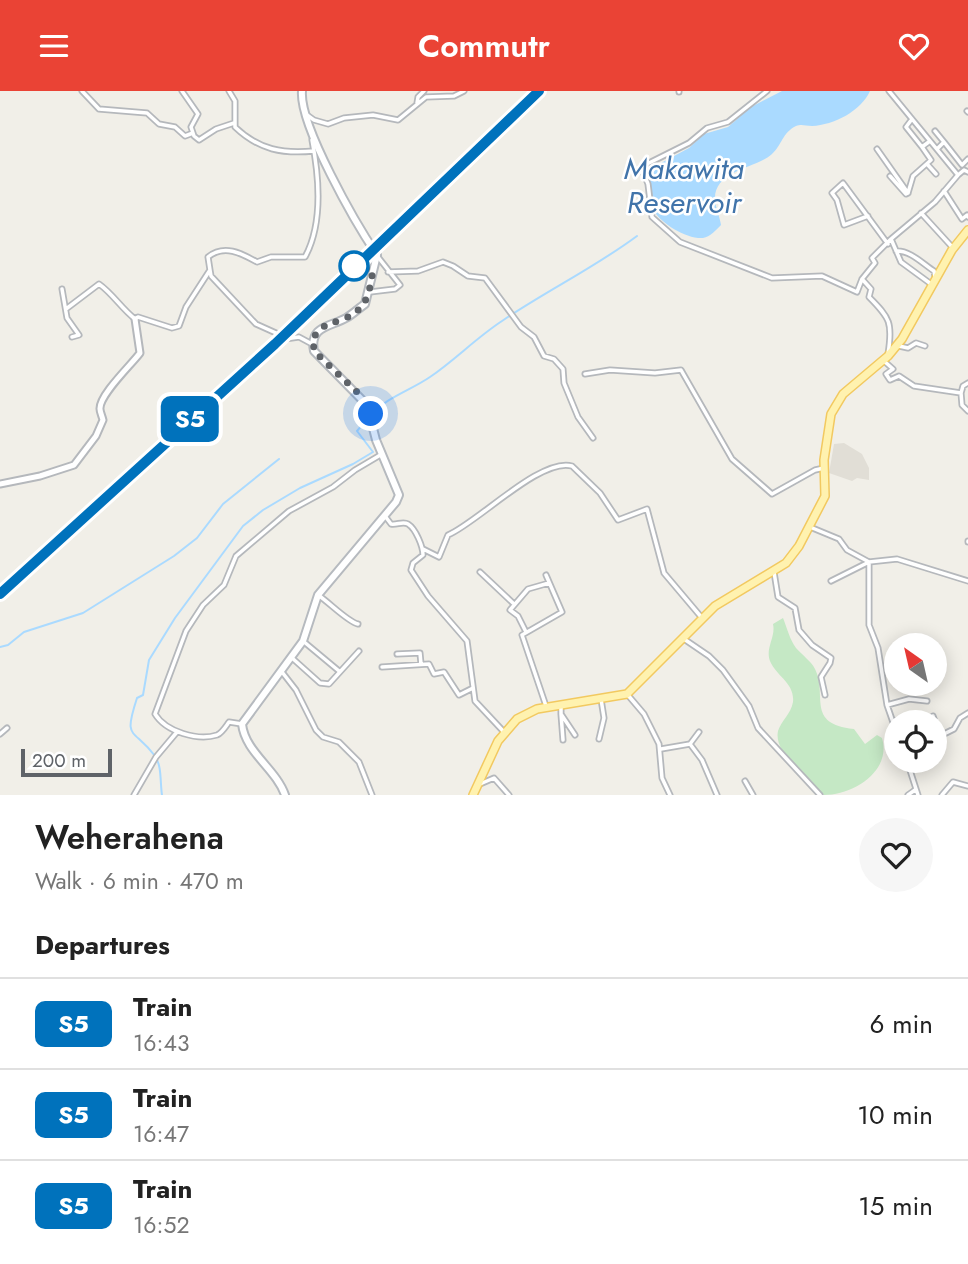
<!DOCTYPE html>
<meta charset="utf-8">
<style>
body{margin:0;font-family:Jost,sans-serif;background:#f6f6f6;color:#222;height:100vh;display:flex;flex-direction:column;font-size:26px;white-space:nowrap}
*{box-sizing:border-box;margin:0}
p{font-size:23px;color:#767676}
.icon{flex:none;width:38px;height:38px;fill:none;stroke:currentColor;stroke-width:2;stroke-linecap:round;stroke-linejoin:round}
.map{position:relative;height:704px;overflow:hidden}
.details{display:flex;flex-direction:column;background:#fff;flex:1}
.details>*{flex:none}
.badge{padding:0 14px;border-radius:10px;font-size:24px;line-height:46px}
.needle{width:46px;rotate:326deg}
.controls{position:absolute;left:884px;top:542px;display:grid;gap:14px}
.controls a{display:grid;place-items:center;width:63px;height:63px;border-radius:50%;background:#fff;box-shadow:0 4px 18px #0003;font-size:35px}
.scale{position:absolute;left:21px;bottom:18px;width:91px;box-sizing:border-box;padding-left:7px;border:4px solid #5f6368;border-top:0;font-size:19px;line-height:24px;white-space:nowrap;color:#5f6368;-webkit-text-stroke:5px #fff;paint-order:stroke}
.you{position:absolute;width:35px;height:35px;margin:-18px;border:5px solid #fff;border-radius:50%;background:#1a73e8;box-shadow:0 0 0 10px #1a73e833}
.map>.badge{position:absolute;translate:-50% -50%;box-shadow:0 0 0 4px #fff}
h2{padding:0 35px;font-size:26px;line-height:63px}
.round{display:grid;place-items:center;flex:none;width:74px;height:74px;border-radius:37px;background:#f6f6f6}
.summary{display:flex;align-items:center;justify-content:space-between;height:119px;padding:0 35px}
h1{font-size:33px;font-weight:600;line-height:52px}
ul{padding:0;list-style:none}
li{display:flex;align-items:center;gap:21px;height:91px;padding:0 35px;border-top:2px solid #e0e0e0}
li div{flex:1}
li b{display:block;font-size:26px}
li em{font-style:normal}
li .badge{min-width:77px;font-weight:700;text-align:center}
header{display:flex;justify-content:space-between;align-items:center;height:91px;padding:0 35px;background:#ea4335;color:#fff;font-size:32px;font-weight:600}
.map>svg:first-child{display:block}
</style>
<header><svg class="icon" aria-label="menu" viewBox="0 0 24 24"><path d="M4 6h16M4 12h16M4 18h16"/></svg>Commutr<svg class="icon" aria-label="heart" viewBox="0 0 24 24"><path d="M12 20l-8-8c-3-5 5-10 8-4 3-6 11-1 8 4z"/></svg></header>
<div class="map">
<svg width="968" height="704" viewBox="0 0 968 704">
<rect width="100%" height="100%" fill="#f1efe8"/>
<path fill="#e1ded6" d="M844,352L862,363L869,377V389L857,387L852,390L829,382L834,353Z"/>
<path fill="#c5e8c5" d="M783,527C787,537 790,549 796,557C802,564 811,570 815,578C828,604 805,633 854,638L865,653L877,644L882,647C892,681 852,704 824,704C810,689 773,663 778,640C781,630 791,623 793,611C795,592 776,585 770,570C765,557 776,546 773,533Z"/>
<path fill="#aadaff" d="M782,0H870C861,20 834,34 812,35C805,35 802,33 796,35C782,42 782,54 772,63C757,77 714,79 715,108C715,116 720,126 721,134C716,139 710,146 703,147C686,148 662,133 654,120L648,79L689,57L704,43L728,36L751,16Z"/>
<g fill="none" stroke-linecap="round" stroke-linejoin="round">
<path stroke="#aadaff" stroke-width="2" d="M371,323C388,306 411,299 430,286C455,269 476,247 502,230C546,200 594,177 637,145
M0,556L8,554L24,541L83,522L174,465L197,447L223,413L279,368
M162,704C160,692 162,675 155,665C133,636 123,650 137,607L143,604L149,569L175,527L243,435L263,419L300,397L353,373L373,361L357,340L368,327"/>
<g stroke="#b5b8bc" stroke-width="7">
<path id="minor" d="M82,0L99,18L147,22L159,33L175,36L185,45L193,42
M182,0L198,23L191,36L194,45L199,49L216,38L234,32
M229,0L235,10V36C259,59 283,63 314,60
M679,0V1
M767,0L728,31L707,37L689,52L641,76L648,93L652,126L680,151L772,187L822,185L857,201L862,188
M889,0L958,84L935,111L891,148
M417,12L418,6L424,0
M967,20L968,21
M307,24L314,29L328,33L344,27L373,24L398,29L426,6L454,5L464,0
M912,28L906,36L922,56L930,50
M935,40L944,51L937,58
M944,51L962,74L968,68
M877,58L908,102
M927,73L936,83
M958,84L964,79L968,81
M890,85L906,103L908,102
M944,100L962,128L967,124L968,126
M908,102L913,85L931,69L922,56
M921,122L953,157
M868,125L844,134L837,109L832,102L843,92L888,153
M896,160C910,159 923,173 934,180L935,186
M210,179L211,185L256,233L276,242
M388,181L418,180L443,171L453,175L468,185L485,187L521,236L534,246L544,265L554,268L563,278L564,292L578,326L593,347
M62,198L67,227L79,244L72,246
M370,201L395,198L400,194L378,166
M66,218L99,193C113,203 121,217 135,228L138,226L172,237L179,235L186,216L210,179L208,166C224,153 241,162 257,171L271,166H305C323,133 319,85 312,49
M285,248L299,246L312,253
M899,255L908,257L916,252L925,255
M888,263C893,232 890,227 869,206L871,198L862,188L875,172L872,167L891,148L901,171L931,193
M884,270L893,278L886,283L890,289L899,285L914,295L961,302L962,314L968,320
M585,283L610,279L655,282L681,279L732,368L772,403L815,379L824,377
M961,302L963,295L968,292
M385,425L391,433C397,434 403,430 408,433C416,438 423,456 423,464L413,472L411,479L428,505L467,550L475,610L504,641
M810,436L839,448L847,459L869,471L897,468L968,490
M968,450V451
M423,458L439,466L448,444C477,432 541,366 572,375L600,402L618,429L647,418L664,482L702,527
M869,471V534L878,557L887,614L896,640
M480,481L514,513
M774,481L778,506L795,517L799,539L812,554L831,567L830,572L821,586L825,604
M831,490L869,471
M318,504C330,512 348,531 358,533
M526,541L518,525L510,519L528,498L549,492
M684,548L709,565L723,579L749,615L758,637L820,704
M303,550L339,580
M397,563L420,562L421,573
M291,566L320,592L329,593L359,560
M382,576L429,573L434,583L444,581L459,604L473,597
M282,581L296,599L316,639L323,646L339,651L359,671L372,704
M627,603L644,623L659,653L662,687L670,704
M887,614L909,608L927,610
M546,615L522,544L562,521L546,484
M561,615V623L575,644
M561,623L563,649
M933,625L940,645
M893,631L907,626
M242,633L229,631C226,635 222,642 217,644C198,650 166,641 155,623L186,540L203,514L224,494L236,465L289,420L333,396L355,379L382,363
M0,643L7,637
M599,648L604,627L601,608
M934,648L954,638L960,627L968,622
M690,653L699,641
M661,658L690,653L702,669L717,704
M907,670L918,704
M745,690L753,704
M480,693L494,687L509,704
M134,704L156,666L177,641
M908,704L915,699
M942,704L953,691L968,695"/>
</g>
<g stroke="#b5b8bc" stroke-width="9">
<path id="tertiary" d="M0,393L40,385L74,374L96,345L103,329C102,325 100,321 100,318C99,304 132,273 140,262L135,228"/>
</g>
<g stroke="#b6babf" stroke-width="10">
<path id="secondary" d="M285,704C276,678 245,661 242,633L303,550L318,504L396,411L399,404L376,349L367,314L314,260C309,235 330,236 346,227C353,223 359,217 365,213L377,164C356,133 299,34 302,0"/>
</g>
<g stroke="#f2c960" stroke-width="10">
<path id="primary" d="M473,704L498,650L517,628L537,618L627,603L715,515L786,472L799,455L825,405L824,369L831,323L843,303L888,265L902,248L952,159L968,139"/>
</g>
<use href="#minor" stroke="#fff" stroke-width="3.5"/>
<use href="#tertiary" stroke="#fff" stroke-width="5"/>
<use href="#secondary" stroke="#fff" stroke-width="6"/>
<use href="#primary" stroke="#fff2af" stroke-width="7"/>
<g stroke="#b6b7b8" stroke-width="4.5">
<path id="rail" d="M0,503L275,253L539,0"/>
</g>
<use href="#rail" stroke="#fff" stroke-width="2" stroke-dasharray="5" stroke-linecap="butt"/>
</g>
<g fill="none" stroke-linecap="round" stroke-linejoin="round">
<g stroke="#fff" stroke-width="16">
<path id="line" d="M0,503L275,253L539,0"/>
</g>
<use href="#line" stroke="#0072bc" stroke-width="10"/>
<path stroke="#5f6368" stroke-width="7" stroke-dasharray="0 12.6" d="M354,175L373,179C369,204 367,219 341,229C333,232 327,233 320,238L313,247L314,260L358,302L371,323"/>
</g>
<circle fill="#fff" stroke="#0072bc" stroke-width="3.5" cx="354" cy="175" r="14"/>
<g text-anchor="middle" stroke-width="5" stroke-linejoin="round" paint-order="stroke">
<g font-size="30" font-style="italic" fill="#4174aa" stroke="#fff">
<text x="684" y="88">Makawita<tspan x="684" dy="34">Reservoir</tspan></text>
</g>
</g>
</svg>
<div class="controls">
<a><svg class="needle" viewBox="-14 -14 28 28"><path d="M0-13l5 13h-10z" fill="#e53935"/><path d="M0 13l5-13h-10z" fill="#767676"/></svg></a>
<a><svg class="icon" aria-label="locate" viewBox="0 0 24 24"><circle cx="12" cy="12" r="6"/><path d="M12 2v4M12 18v4M2 12h4M18 12h4"/></svg></a>
</div>
<div class="scale">200 m</div>
<div class="you" style="left:371px;top:323px"></div>
<b class="badge" style="left:190px;top:328px;background:#0072bc;color:#fff">S5</b>
</div>
<section class="details">
<div class="summary"><div><h1>Weherahena</h1><p>Walk · 6 min · 470 m</p></div><a class="round"><svg class="icon" aria-label="heart" viewBox="0 0 24 24"><path d="M12 20l-8-8c-3-5 5-10 8-4 3-6 11-1 8 4z"/></svg></a></div>
<h2>Departures</h2>
<ul>
<li><span class="badge" style="background:#0072bc;color:#fff">S5</span><div><b>Train</b><p>16:43</p></div><em>6 min</em></li>
<li><span class="badge" style="background:#0072bc;color:#fff">S5</span><div><b>Train</b><p>16:47</p></div><em>10 min</em></li>
<li><span class="badge" style="background:#0072bc;color:#fff">S5</span><div><b>Train</b><p>16:52</p></div><em>15 min</em></li>
</ul>
</section>
